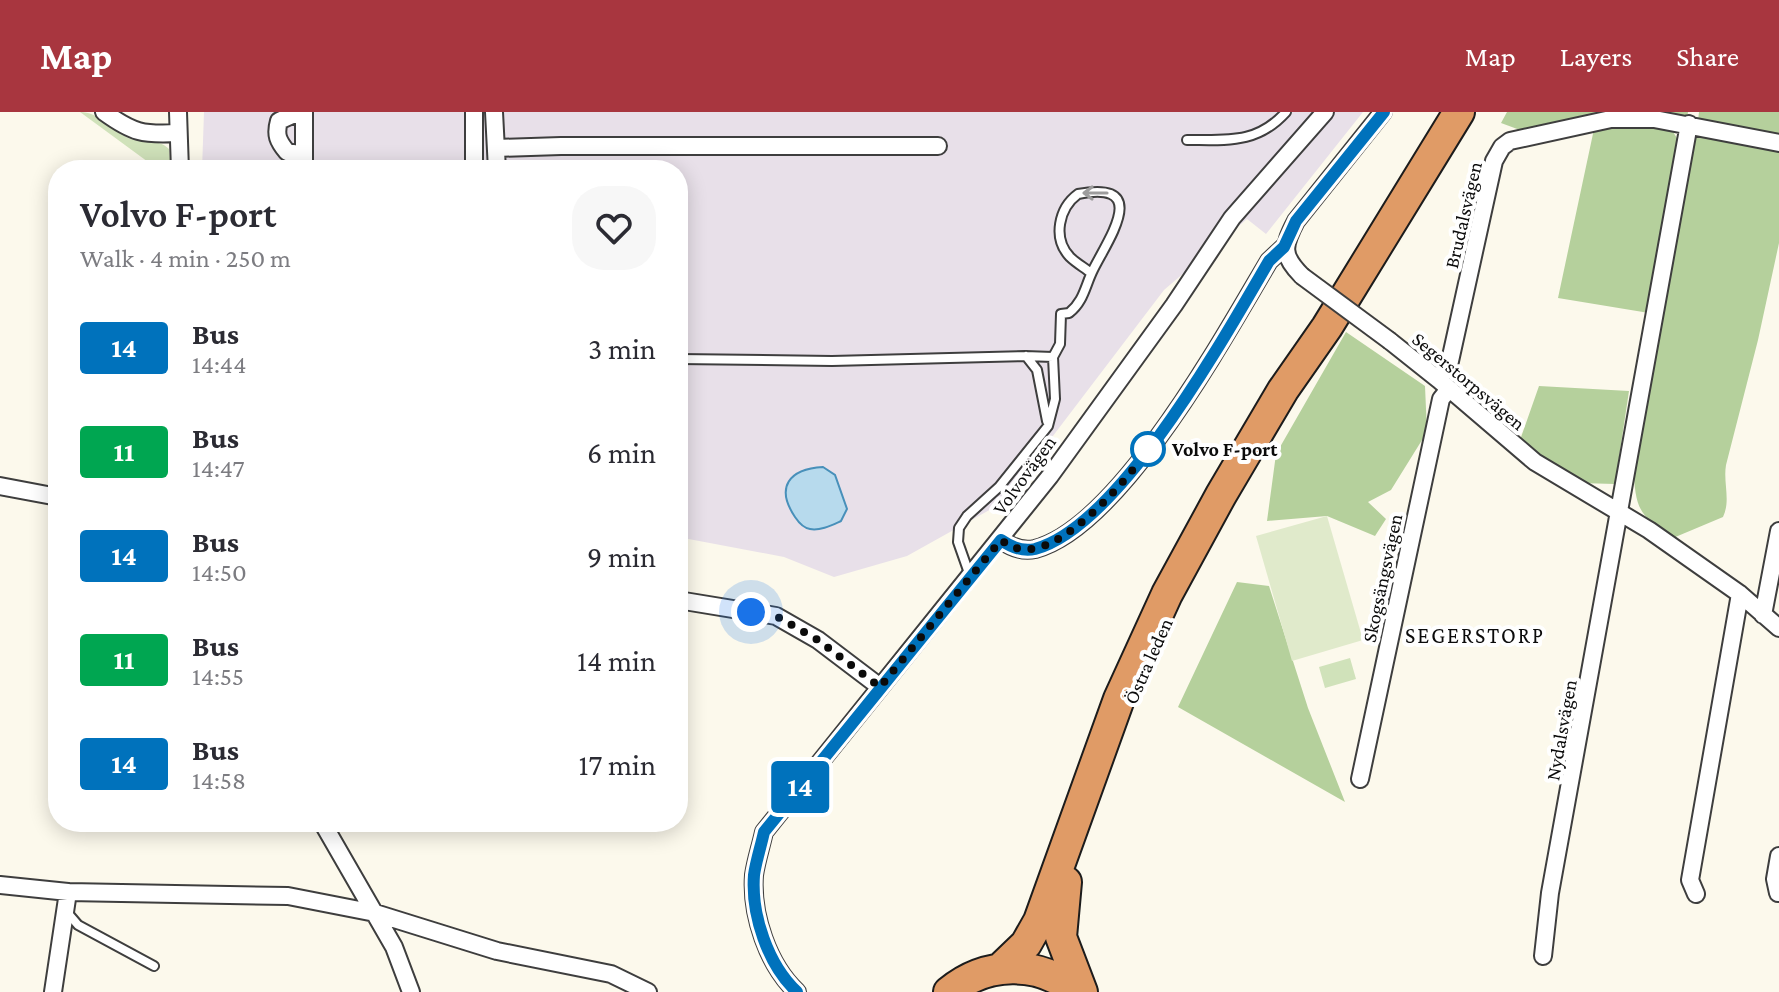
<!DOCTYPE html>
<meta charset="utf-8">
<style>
body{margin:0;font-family:"Crimson Pro",serif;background:#f7f7f7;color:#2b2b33;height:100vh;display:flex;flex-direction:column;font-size:30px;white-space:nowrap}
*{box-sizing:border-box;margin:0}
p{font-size:26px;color:#7c7c81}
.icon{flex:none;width:44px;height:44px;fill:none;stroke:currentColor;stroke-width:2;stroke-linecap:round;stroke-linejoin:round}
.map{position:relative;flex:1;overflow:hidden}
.panel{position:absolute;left:48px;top:48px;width:640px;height:672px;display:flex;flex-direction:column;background:#fff;border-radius:32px;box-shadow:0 4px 20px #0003}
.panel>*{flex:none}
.badge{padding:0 16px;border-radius:6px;font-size:28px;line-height:52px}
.you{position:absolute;width:40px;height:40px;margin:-20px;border:6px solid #fff;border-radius:50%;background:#1a73e8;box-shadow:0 0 0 12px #1a73e833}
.map>.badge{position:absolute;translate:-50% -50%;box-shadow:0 0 0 4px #fff}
.round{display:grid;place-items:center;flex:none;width:84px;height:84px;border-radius:32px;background:#f7f7f7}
.headline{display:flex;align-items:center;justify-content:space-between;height:136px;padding:0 32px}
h1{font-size:38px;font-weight:600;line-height:60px}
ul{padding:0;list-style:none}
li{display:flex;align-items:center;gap:24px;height:104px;padding:0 32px}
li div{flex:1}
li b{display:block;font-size:30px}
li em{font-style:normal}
li .badge{min-width:88px;font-weight:700;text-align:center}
header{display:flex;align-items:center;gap:48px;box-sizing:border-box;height:112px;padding:0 40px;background:#a8363f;color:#fff}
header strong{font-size:38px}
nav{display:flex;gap:44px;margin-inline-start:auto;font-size:28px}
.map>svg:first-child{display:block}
</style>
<header>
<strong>Map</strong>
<nav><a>Map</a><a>Layers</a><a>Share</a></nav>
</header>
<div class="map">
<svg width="1779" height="880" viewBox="0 0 1779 880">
<rect width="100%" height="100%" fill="#fcf9ec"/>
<path fill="#e8e0e9" d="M204,0H1363L1266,122L1247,107L1164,178L1002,391L907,444L834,465L784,445L678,425V58H202Z"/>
<path fill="#d0e2ba" d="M80,0C99,0 110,16 126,25C140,33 157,25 169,37L171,58H159Z
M1350,546L1356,567L1325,576L1319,555Z"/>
<path fill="#b5d09c" d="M1507,0H1688L1687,8L1594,6L1520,18L1501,11Z
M1699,0H1779V26L1698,9Z
M1652,12L1672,18L1681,33L1649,201L1558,186L1594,17Z
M1697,19L1779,35V131L1758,228L1726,353C1723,371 1731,388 1723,405L1673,426C1637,402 1636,397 1633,353Z
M1346,220L1425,274L1427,320L1391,378L1368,390L1386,407L1375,424L1327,404L1267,409L1276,342Z
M1539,274L1629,279L1615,372L1579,371L1520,328Z
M1237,470L1269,474L1308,596L1345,690L1178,595Z"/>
<path fill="#e0eacb" d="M1327,404L1363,528L1292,549L1256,424Z"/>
<path fill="#b7daed" stroke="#4890ba" stroke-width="2" d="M823,355L835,363L847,397L841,409C832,413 820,419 810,417C803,416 799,411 795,405C775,375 789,357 823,355Z"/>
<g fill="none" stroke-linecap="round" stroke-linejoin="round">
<g stroke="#3e3e3e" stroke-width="12">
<path id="lane" d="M1187,28C1228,28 1257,32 1286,0
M1026,244L1037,258L1047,309
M678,247L832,249L1025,244L1053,245
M970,464L958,430L959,416L967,404L999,375L1048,314L1055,287L1053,245L1060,232L1061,202L1069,201C1084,189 1085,174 1093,158C1109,126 1151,68 1078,82C1059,96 1052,126 1070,145C1076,151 1085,156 1091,161
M66,799L78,813L154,854"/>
</g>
<g stroke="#3e3e3e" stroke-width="20">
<path id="street" d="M104,0C133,21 143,23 178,21
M178,0L180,58
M299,0L279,9C275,23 278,29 287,40L304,43
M304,0V58
M494,0L497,58
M496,36L561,34H938
M474,58V0
M1302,164C1281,143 1283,134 1296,109L1383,0
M1390,229L1439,268L1535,350L1649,418L1740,482L1779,516
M1439,268L1450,249L1494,49L1502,35L1510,29L1611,7H1654L1779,31
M0,374L58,385
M1001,428C1011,435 1022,440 1035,437C1120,415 1225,223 1269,149L1284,135
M678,488L776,504L818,528L880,575
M1763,503L1779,419
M1360,667L1441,287L1449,277
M322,710L394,835L411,880
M0,773L68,780L288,784L375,801L497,839L611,862L648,880
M1778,781L1775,767L1779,744
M1696,782L1690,768L1740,482
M1543,844L1550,781L1689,12
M53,880L68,780
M797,880C768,853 751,803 754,763C756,749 761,734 764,720L1050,364L1174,193L1232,106L1325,0"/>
</g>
<g stroke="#1c1c1c" stroke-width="34">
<path id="highway" d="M1066,770L1061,825L1082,880
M1001,856L1026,832L1039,809L1119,587L1167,482L1221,383L1283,278L1327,215L1459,0
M949,880C985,850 1040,847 1075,880"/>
</g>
<use href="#lane" stroke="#fff" stroke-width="8"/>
<use href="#street" stroke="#fff" stroke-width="16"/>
<use href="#highway" stroke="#e09b66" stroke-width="30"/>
<g stroke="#3e3e3e" stroke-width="20" stroke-linecap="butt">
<path id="street-bridge" d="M1302,164L1390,229"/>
</g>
<use href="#street-bridge" stroke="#fff" stroke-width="16"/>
</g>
<defs><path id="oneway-shaft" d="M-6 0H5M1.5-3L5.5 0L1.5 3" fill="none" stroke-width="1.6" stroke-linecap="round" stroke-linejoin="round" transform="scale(2)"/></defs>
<use stroke="#9d9d9d" href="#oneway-shaft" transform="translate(1095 81) rotate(-180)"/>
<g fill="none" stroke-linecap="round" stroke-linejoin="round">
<g stroke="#fff" stroke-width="18">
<path id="line" d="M797,880C768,853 751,803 754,763C756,749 761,734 764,720L1001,428C1011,435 1022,440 1035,437C1120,414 1225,224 1269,149L1284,135L1296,109L1384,0"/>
</g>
<use href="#line" stroke="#0072bc" stroke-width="12"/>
<path stroke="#0b0b0b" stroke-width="8" stroke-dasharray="0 14.4" d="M751,500L776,504L818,528L880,575L1001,428C1011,435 1018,438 1030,437C1068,435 1129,367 1148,337"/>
</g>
<circle fill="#fff" stroke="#0072bc" stroke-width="4" cx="1148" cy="337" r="16"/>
<g text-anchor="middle" stroke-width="8" stroke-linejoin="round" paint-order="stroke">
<g font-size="20" fill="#0b0b0b" stroke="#fff">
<text transform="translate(1463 103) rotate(-77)" y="7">Brudalsvägen</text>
<text transform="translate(1469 269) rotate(40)" y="7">Segerstorpsvägen</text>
<text transform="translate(1024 363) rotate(-54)" y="7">Volvovägen</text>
<text transform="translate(1382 466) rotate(-78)" y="7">Skogsängsvägen</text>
<text transform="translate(1148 549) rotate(-66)" y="7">Östra leden</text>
<text transform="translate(1561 618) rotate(-80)" y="7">Nydalsvägen</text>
</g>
<g font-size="20" font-weight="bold" fill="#0b0b0b" stroke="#fff" text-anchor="start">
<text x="1172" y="344">Volvo F-port</text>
</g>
<g font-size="22" letter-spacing="2" fill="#0b0b0b" stroke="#fff">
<text x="1475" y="531">SEGERSTORP</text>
</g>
</g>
</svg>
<div class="you" style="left:751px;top:500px"></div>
<b class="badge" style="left:800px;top:675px;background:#0072bc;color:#fff">14</b>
<section class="panel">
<div class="headline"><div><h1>Volvo F-port</h1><p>Walk · 4 min · 250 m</p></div><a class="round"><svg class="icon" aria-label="heart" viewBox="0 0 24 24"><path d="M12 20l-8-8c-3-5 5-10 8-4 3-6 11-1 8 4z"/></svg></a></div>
<ul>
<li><span class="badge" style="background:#0072bc;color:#fff">14</span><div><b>Bus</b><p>14:44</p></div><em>3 min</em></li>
<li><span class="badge" style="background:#00a651;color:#fff">11</span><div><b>Bus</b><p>14:47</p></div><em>6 min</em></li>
<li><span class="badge" style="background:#0072bc;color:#fff">14</span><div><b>Bus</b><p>14:50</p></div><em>9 min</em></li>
<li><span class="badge" style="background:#00a651;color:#fff">11</span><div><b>Bus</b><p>14:55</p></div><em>14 min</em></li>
<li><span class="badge" style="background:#0072bc;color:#fff">14</span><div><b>Bus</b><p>14:58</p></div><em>17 min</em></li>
</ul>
</section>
</div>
